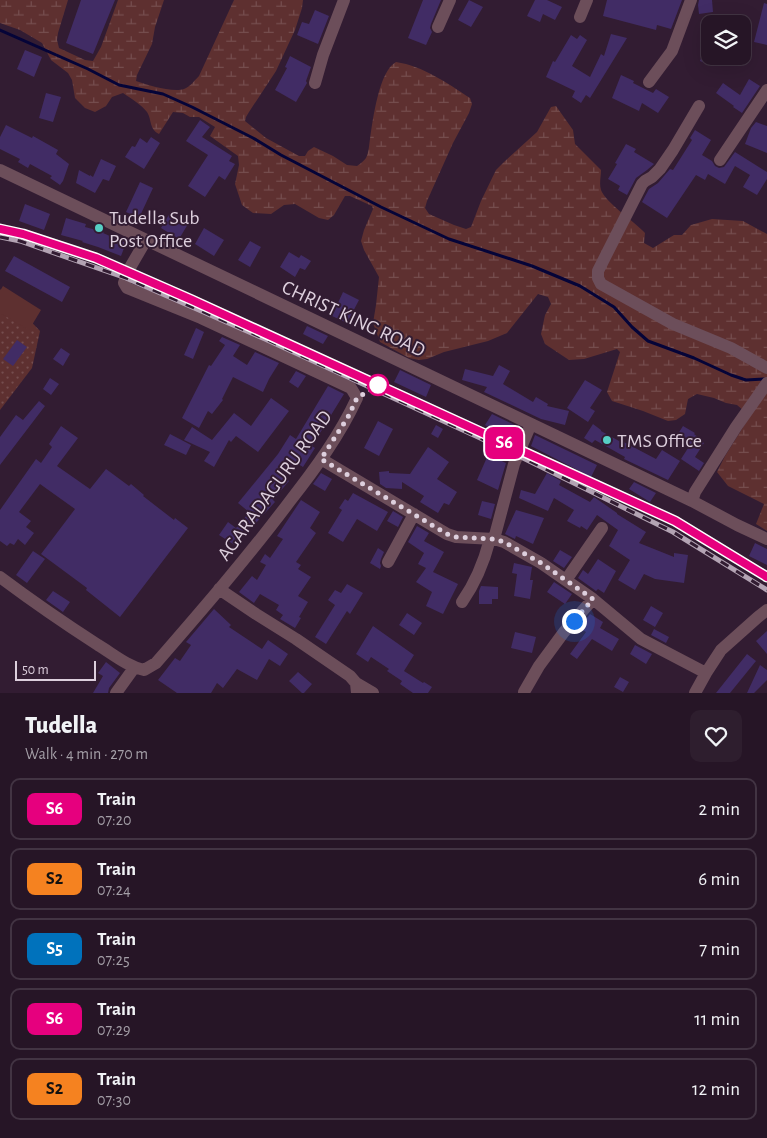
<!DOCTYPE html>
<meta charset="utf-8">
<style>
body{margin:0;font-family:"Alegreya Sans",sans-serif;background:#2e1e2e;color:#f1f3f6;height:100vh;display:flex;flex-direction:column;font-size:19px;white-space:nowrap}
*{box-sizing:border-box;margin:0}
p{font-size:16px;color:#a49fa7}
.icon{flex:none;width:28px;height:28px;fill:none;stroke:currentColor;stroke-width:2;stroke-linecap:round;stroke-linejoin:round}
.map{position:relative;height:693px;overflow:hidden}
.side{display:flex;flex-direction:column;background:#261526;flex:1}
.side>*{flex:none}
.badge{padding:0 10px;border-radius:8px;font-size:18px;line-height:32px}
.fabs{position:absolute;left:701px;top:15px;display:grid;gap:10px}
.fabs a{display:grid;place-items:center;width:50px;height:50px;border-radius:10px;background:#261526;box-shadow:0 5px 20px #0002,0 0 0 1px #423443;font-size:25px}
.scale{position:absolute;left:15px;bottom:12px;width:81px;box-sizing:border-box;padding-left:5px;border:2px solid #ddcfdd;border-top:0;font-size:14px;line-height:18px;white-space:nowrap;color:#ddcfdd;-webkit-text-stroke:4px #321c32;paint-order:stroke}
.you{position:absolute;width:25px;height:25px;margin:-12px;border:4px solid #fff;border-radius:50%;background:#1a73e8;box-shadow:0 0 0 8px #1a73e833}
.map>.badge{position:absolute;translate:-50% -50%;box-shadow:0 0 0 2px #fff}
.round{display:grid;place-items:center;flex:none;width:52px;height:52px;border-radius:10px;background:#2e1e2e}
.head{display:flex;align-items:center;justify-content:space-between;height:85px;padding:0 25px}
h1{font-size:24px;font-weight:800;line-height:38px}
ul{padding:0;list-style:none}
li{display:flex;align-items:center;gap:15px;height:62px;margin:0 10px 8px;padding:0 15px;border:2px solid #423443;border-radius:10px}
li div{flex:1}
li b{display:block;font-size:19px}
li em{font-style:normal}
li .badge{min-width:55px;font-weight:700;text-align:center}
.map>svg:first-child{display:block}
</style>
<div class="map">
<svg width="767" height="693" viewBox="0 0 767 693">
<defs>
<pattern id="grass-dots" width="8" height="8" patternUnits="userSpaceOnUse" patternTransform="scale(1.25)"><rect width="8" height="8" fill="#5e3030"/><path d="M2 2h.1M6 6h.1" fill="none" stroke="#754d4e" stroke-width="1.8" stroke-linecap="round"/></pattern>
<pattern id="wetland-marsh" width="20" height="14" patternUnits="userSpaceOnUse" patternTransform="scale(1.25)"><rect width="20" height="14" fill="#5e3030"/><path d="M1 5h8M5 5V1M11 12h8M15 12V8" fill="none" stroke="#754d4e"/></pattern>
</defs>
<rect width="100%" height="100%" fill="#321c32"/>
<path fill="url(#grass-dots)" d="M0,289L40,331L32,368L0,410Z"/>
<path fill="url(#wetland-marsh)" d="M0,0H68L58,33L57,40L59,48L85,60L93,61L101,47L118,0H164L155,27L152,44L137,75L136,81C147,85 173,93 184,89C190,87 194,81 199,76L234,0H303L302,8L295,30L276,71L249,112L246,117L245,121L266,138L299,156H305L308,151L314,147L333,156L347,165L357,166C361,163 364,161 366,158C369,152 369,145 370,139C373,119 379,71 396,62C423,66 447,83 470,98L472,104L469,113L453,143L427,201L425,208L429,214L454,225L466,229L471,227L481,201L496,170L504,162L537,132L551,107L556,106L573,130L575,144L601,170C601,176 599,184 601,190C605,202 635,222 645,233L644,243L653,248L674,235H682L691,225L712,219L743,221L767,234V531L756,524L764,504L728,486L717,472L725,456L750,416L737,405L726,403L714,398L697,394L688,399L685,414L676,420L668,421L643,411L612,401L607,392L620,352L617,349L584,359L569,360L545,344L541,334L545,315L551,304L548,297L538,294L507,333L488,341L444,352L427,359L419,360L409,358L380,342L373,323L376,305L379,277L364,250L361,241L364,230L373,209L372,206L350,196H345L334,215L328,220L319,218L295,204L284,205L271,214L253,213L242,205L235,184L239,165L238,156L210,136L215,127L199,117H190L183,113L173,112L159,134C149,129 152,120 147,112C142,105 130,98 123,93L112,97L106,106L95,112L85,108L75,98L72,80L68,73L51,60L42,43L20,30L0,23Z"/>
<path fill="#5e3030" d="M3,286L41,310L29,330L0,313V291Z"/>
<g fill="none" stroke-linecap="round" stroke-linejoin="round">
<path stroke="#050438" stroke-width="3" d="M0,30L88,69L119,85L163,94L192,107L253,138L281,155L381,207L449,239L532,266L580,286L614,307L632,327L648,341L694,358L731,375L746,380L764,379"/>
</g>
<path fill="#412c65" d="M81,0H115L93,54L66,43Z
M423,0H441L431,24L430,28L432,32L426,45L408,38Z
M469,0L483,7L471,27L458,20Z
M535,0H547L562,7L555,20L543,14L540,22L527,16Z
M607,0H682L671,29L657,25L656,30L603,16Z
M699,0H712L713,12L699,14L698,5Z
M764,3L767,4V45L754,42Z
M315,10L329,16L318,44L297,35L302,22L309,24Z
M611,34L627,38L590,98L586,95L581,103L572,97L575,91L546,77L553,61L555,62L571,35L577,39L580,35L587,40L572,66L590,77L601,54L604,56Z
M709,36H710V65L700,61Z
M25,50L42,57L34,77L17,69Z
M290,56L311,67L306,81L307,83L296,102L275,90L287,68L285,67Z
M621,75L634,81L633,83L653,93L656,89L669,97L658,113L642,103L639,111L612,98Z
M749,79L760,86L742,113L733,107L734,106L716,93L723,83L740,95Z
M46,93L61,97L53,122L39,118Z
M200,120L210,127L202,137L232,156L229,161L235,164L225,180L219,176L205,197L188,186L208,155L186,141Z
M756,122L767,126V153L745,144L751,128Z
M6,125L32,138L33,136L58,150L56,154L69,164L63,181L60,185L50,178L52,176L30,164L28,168L18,162L20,159L0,149V137Z
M695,130L711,140L702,155L712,161L715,166L719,168L724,167L735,152L767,172V179L757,195L743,187L750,175L735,166L725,184L708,174L705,180L696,175L667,218L642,202L649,189L658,183L670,169L673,170L692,140L690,138Z
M151,137L160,143L144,169L125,157L132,146L135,147L140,138L147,143Z
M626,144L636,149L634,152L654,164L647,170L636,178L627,195L618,190L620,186L608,179L617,164L615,163Z
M101,159L116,166L109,181L103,179L95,193L76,183L79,170L90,176V175L93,177Z
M140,182L153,188L139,218L126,212Z
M25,204L50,214L44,230L19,221Z
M170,213L188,224L179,239L161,228Z
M66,218L86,224L85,227L104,232L103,233L126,243L121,256L98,247L82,242L83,241L61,235Z
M204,228L224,240L214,256L195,244Z
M250,241L261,247L250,267L238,260Z
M289,252L299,258L301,255L311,261L305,270L300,268L295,277L280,267Z
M14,256L70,287L62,302L5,271Z
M343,292L359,300L347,323L332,316Z
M307,326L328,336L323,344L303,334Z
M196,328L204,332L193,359L184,355Z
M222,337L240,345L233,356L247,365L255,352L279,363L269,379L263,392L233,377L222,399L223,400L212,414L208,411L199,428L182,418L209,365L211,366L225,345L219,341Z
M17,340L27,347L13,366L3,359Z
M61,348L70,354L63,366L53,359Z
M499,365L510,371L503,384L533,402L536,397L548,404L547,406L569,411L565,425L541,419L484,392L487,387L462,380L465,369L493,376Z
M400,370L431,385L426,397L394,382Z
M296,371L306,376L298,388L289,382Z
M50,378L59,384L51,395L43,389Z
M585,380L602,390L590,408L595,411L588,422L567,408Z
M328,386L344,394L312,446L315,448L303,467L295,462L283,476L289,481L273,500L275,502L256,523L254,521L236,546L219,535L228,522L236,528L247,515L249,512L238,503L278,454L290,435L296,439Z
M271,398L289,411L258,452L236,436L231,442L229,440L214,467L204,461L210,452L184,440L192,427L212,440L234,413L251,426Z
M39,401L45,406L0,465V437L16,415L23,420Z
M492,414L521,428L517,436L504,429L503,431L496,427L494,430L485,425Z
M378,421L393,429L379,456L364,448Z
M593,424L601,430V431L619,441L620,440L656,459L662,450L680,461L668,480L624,459L625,457L595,440L592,443L584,438Z
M436,425L443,429L438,438L431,434Z
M61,426L78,438L57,466L90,489L106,469L129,486L131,484L144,495L143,496L174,520L175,518L188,528L120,617L86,590L87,588L41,554L75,509L40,484L19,512L31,521L26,527L34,533L25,545L18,539L14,545L10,543L7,546L0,541V510L36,459L41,463L52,447L49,444Z
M683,426L695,433L694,434L699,438L698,439L704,443L695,457L704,463L699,471L681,459L690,445L676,437Z
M170,434L191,445L186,455L164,445Z
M535,435L597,465L591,477L531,446Z
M428,447L449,462L437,479L457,492L449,505L444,503L438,513L420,502L424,496L402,482V489L386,488L380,484L379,472L389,471V473L410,474Z
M488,455L506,463L498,490L477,480Z
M321,473L332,479L325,491L313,484Z
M547,473L561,481L559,485L590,502L594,497L617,513V514L646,532L639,543L674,557V553L688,555L684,583L655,579L644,574L635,590L618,580L630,560L609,546L618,530L597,515L587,530L581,526L580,528L567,521L574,510L554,498L548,511L519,498L521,490L535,494Z
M634,482L656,493L650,502L629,489Z
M353,493L388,512L377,531L357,519L343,542L328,533L342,510L339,508L345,499L348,501Z
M301,500L320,512L310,528L316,533L296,562L301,565L298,569L311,577L298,596L308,602L299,617L301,618L295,628L280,619L283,615L276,610L279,605L260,594L254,603L239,592L252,576L257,580L266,565L260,562L265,554L270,558L283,539L277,536Z
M482,501L495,504L491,519L478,515Z
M516,510L544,518L533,544L516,536L515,539L505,534Z
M393,511L403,517L398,527L387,521Z
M417,526L429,533L424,541L444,552L433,572L458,584L443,614L426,606L432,592L416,582L426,568L418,564L424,553L408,542Z
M755,543L767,549V565L749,556Z
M378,548L384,552L381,559L380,563L381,566L380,569L370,563Z
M560,550L572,557L564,568L553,561Z
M33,551L45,559L27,583L16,575Z
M598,559L616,571L604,593L598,589L596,591L578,578L583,570L588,574Z
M514,563L532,567L530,580H533L530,599L514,596L517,574L512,573Z
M554,582L572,594L565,604L547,592Z
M347,584L363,593L350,614L347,611L326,644L315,637L335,605L328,600L335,590L341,593Z
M481,586L498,587V599H492V604H479V591Z
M53,591L70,602L63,612L46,600Z
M651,606L663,613L655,627L643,620Z
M214,609L231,625L229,627L262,649L268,640L288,654L280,666L269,659L257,680L237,669L223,688L217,683L211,693H177L158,680L175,658L180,661L191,645L186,642Z
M407,613L422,623L414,635L399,625Z
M590,614L603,622L600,628L619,639L612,651L592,639L577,659L570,654L586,632L579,628Z
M373,626L414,655L404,671L423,683L424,682L432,687L428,693H413L400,684L402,681L387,671L389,669L371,657L368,662L356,654Z
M654,629L669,637L666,643L651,635Z
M767,631V654L756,641Z
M515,632L536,637L532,653L511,648Z
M635,645L652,654L646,664L630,654Z
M747,654L756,661L730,693H716Z
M106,662L120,673L109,688L108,693H93L103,676L98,673Z
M760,665L767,670V680L754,693H747Z
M298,672L312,684L304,693H302L289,681Z
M620,677L629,682L623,692L614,687Z"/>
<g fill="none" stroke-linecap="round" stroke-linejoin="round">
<path stroke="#6c4e5a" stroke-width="12" d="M580,17L587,0
M438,27L450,0
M649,82L672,51L691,0
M315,83L323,55L344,0
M699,106L673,150L660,169L652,177L645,181L642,184L598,271V278L601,284L673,324L731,348L767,368
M720,160L767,90
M0,170C230,281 462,390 692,501
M767,383L736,427L695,492L692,501L737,525L767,539
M321,459L447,534L456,537L494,539L504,542L541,563L593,599L641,639L706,673
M494,539L514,464L531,424
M388,562L414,514
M0,577C32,601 64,623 98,645C113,654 127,666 144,670L156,663C202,610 248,557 290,501C315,469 340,435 357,398L351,388L201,318L127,288L124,283L128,271L146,240
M566,580L602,528
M219,589L256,614L296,639L350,676L356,683L357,693
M462,602C476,582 484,562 490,539
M356,683L373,693
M524,692L539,666L564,632L593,599
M116,693L134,668
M695,693L706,673L721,650L758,617L767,610"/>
<g stroke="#b3a3b3" stroke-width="5">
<path id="rail" d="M0,229L23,233L96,258L134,274
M0,237L20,241L126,278L265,339L517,455L673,532L767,590
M561,469L675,521L767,577"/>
</g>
<use href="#rail" stroke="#321c32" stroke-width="3" stroke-dasharray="9" stroke-linecap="butt"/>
</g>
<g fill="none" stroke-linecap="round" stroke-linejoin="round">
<g stroke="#fff" stroke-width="11">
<path id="line" d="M0,229L23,234L96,258L192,300L675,521L767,577"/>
</g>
<use href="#line" stroke="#e6007e" stroke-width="8"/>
<path stroke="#ddcfdd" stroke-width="5" stroke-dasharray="0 9" d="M378,385L357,398L348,417L321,459L447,534L456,537L494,539L504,542L541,563L593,599L574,621"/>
</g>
<g fill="#56cec4" stroke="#321c32" stroke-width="2">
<circle cx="99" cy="228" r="5"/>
<circle cx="607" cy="440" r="5"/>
</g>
<circle fill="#fff" stroke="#e6007e" stroke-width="2.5" cx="378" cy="385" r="10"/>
<g text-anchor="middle" stroke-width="4" stroke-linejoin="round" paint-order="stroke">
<g font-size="20" fill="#ddcfdd" stroke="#321c32" text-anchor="start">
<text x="109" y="224">Tudella Sub<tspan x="109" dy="23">Post Office</tspan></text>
<text x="617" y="447">TMS Office</text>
</g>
<g font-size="20" fill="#ddcfdd" stroke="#321c32">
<text transform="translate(354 318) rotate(25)" y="7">CHRIST KING ROAD</text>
<text transform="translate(274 485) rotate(-54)" y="7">AGARADAGURU ROAD</text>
</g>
</g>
</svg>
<div class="fabs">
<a><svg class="icon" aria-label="layers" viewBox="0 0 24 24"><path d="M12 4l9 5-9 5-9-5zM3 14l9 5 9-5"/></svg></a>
</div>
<div class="scale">50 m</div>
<div class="you" style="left:574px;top:621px"></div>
<b class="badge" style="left:504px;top:443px;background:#e6007e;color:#fff">S6</b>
</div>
<section class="side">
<div class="head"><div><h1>Tudella</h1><p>Walk · 4 min · 270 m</p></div><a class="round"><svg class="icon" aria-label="heart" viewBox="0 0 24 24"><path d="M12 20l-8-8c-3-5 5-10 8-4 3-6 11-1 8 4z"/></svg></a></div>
<ul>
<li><span class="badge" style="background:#e6007e;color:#fff">S6</span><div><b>Train</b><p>07:20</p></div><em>2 min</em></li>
<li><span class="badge" style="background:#f58220;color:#111">S2</span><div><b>Train</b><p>07:24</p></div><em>6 min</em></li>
<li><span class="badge" style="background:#0072bc;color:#fff">S5</span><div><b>Train</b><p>07:25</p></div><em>7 min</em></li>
<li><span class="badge" style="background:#e6007e;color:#fff">S6</span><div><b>Train</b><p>07:29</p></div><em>11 min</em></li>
<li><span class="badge" style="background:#f58220;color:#111">S2</span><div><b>Train</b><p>07:30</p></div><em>12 min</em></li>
</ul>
</section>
